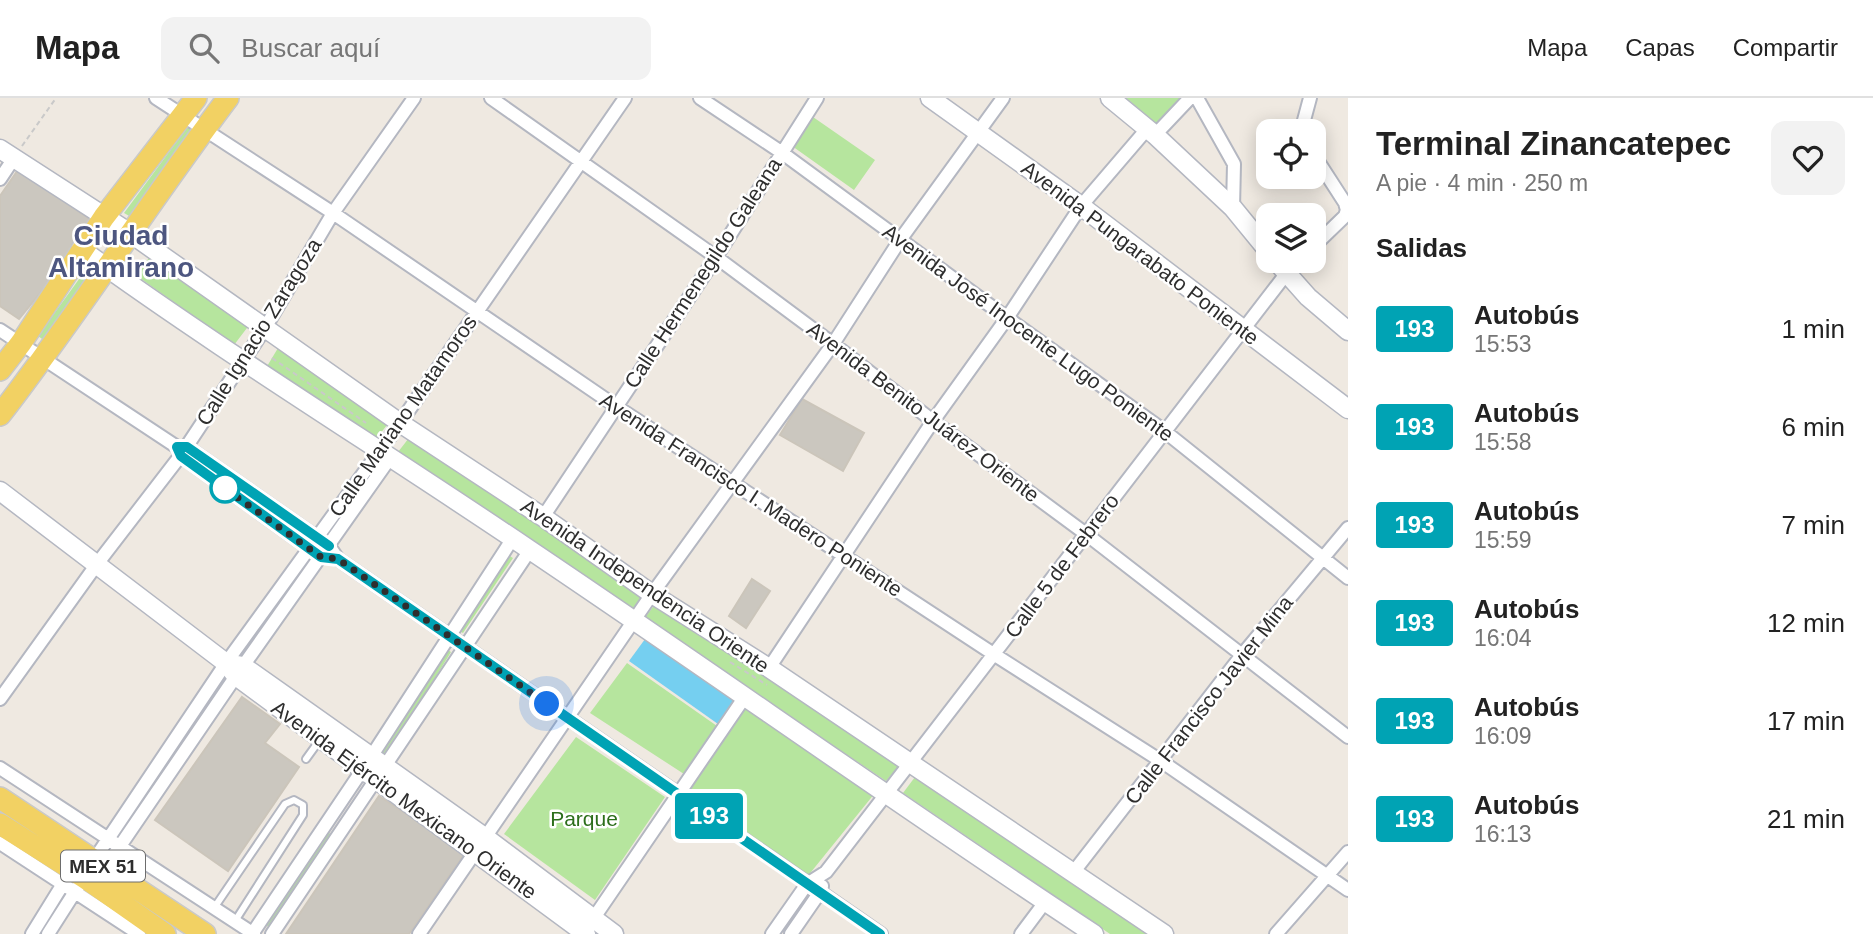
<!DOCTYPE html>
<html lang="es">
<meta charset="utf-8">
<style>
body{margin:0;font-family:Helvetica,sans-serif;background:#f2f2f2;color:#222;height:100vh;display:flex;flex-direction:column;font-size:26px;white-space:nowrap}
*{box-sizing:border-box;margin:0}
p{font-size:23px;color:#767676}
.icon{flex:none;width:38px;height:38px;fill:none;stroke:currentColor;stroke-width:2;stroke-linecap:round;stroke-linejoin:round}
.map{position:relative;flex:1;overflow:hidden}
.sheet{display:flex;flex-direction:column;background:#fff;width:525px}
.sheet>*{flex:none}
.badge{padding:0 14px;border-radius:5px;font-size:24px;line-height:46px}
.buttons{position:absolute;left:1256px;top:21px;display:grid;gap:14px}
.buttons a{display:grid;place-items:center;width:70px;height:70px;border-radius:14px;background:#fff;box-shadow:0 4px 18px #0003;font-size:35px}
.you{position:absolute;width:35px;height:35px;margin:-18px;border:5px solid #fff;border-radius:50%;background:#1a73e8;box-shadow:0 0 0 10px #1a73e833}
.map>.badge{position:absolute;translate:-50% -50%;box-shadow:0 0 0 4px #fff}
h2{padding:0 28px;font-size:26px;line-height:63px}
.round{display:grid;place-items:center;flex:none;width:74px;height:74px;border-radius:14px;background:#f2f2f2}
.headline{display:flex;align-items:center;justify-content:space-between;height:119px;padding:0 28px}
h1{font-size:33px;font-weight:800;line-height:52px}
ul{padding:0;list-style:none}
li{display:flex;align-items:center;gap:21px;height:98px;padding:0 28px}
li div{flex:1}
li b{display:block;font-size:26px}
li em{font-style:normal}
li .badge{min-width:77px;font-weight:700;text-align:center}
header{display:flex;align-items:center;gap:42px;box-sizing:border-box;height:98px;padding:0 35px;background:#fff;border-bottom:2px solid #e0e0e0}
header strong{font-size:33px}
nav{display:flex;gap:38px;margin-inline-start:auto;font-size:24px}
.search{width:490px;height:63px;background:#f2f2f2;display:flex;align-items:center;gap:18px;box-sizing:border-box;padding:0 24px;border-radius:14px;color:#767676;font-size:26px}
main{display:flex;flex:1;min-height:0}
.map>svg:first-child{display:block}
</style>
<header>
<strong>Mapa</strong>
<div class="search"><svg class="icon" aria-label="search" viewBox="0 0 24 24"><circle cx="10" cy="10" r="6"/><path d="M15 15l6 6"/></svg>Buscar aquí</div>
<nav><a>Mapa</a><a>Capas</a><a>Compartir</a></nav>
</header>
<main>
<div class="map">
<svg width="1348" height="836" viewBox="0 0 1348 836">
<rect width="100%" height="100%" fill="#efe9e1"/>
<path fill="#b6e59e" d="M1126,0H1184L1157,26Z
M813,19L875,62L854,92L792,48Z
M189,27L196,33L131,119L124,115Z
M150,158L250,226L234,247L137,178Z
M87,170L96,175L45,243L38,238Z
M281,245L391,322L376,341L266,270Z
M412,336L645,495L634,514L398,354Z
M508,457L513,460L463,535L456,531Z
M658,502L903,663L886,683L644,521Z
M444,549L451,554L385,661L377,656Z
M627,565L717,628L684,676L590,615Z
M744,608L875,695L807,779L682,694Z
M576,639L665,699L595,802L504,736Z
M918,675L1153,836H1110L903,695Z
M326,733L332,737L271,830L266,827Z"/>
<path fill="#75cff0" d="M648,537L739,600L718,626L629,563Z"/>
<path fill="#cbc7bf" stroke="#cbc5ba" stroke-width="2" d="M18,72L97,126L19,221L0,208V98Z
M802,301L864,335L843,373L780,337Z
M752,481L770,493L746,530L729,518Z
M242,599L280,626L265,645L299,669L228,773L155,722Z
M379,698L465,755L409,836H286Z"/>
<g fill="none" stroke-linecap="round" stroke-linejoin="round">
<g stroke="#b4b7c1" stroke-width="10">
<path id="lane" d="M306,661L319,643
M214,810L285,706L294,702L303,707V717L235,823"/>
</g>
<g stroke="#b4b7c1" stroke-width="16">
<path id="street" d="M156,0L333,115L617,309L995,557L1161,663L1348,792
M491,0L716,159L833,246L933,323L1086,436L1348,639
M700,0L781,54L1007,220L1163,332L1348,480
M1197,0L1234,66L1233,110
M1304,33L1303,26L1310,0
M1155,37L1190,0
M1314,57L1345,105L1347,112L1345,118L1314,148
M0,81L14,60
M0,232L177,349H187L329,448L338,461L881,836
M178,352L181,357L195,368L317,456
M543,419L716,159L817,0
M769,570L933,323L1007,220L1081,108L1147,31
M0,601L97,466L181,357L265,230L333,115L414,0
M0,670L254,836
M0,745L139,836
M94,762L226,565L400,325L625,0
M105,770L236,578L390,360
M1072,776L1242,557L1348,430
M589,827L744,600
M32,836L66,781
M48,836L78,789
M252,836L371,659L513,440
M272,836L530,452
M419,836L652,496L833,246L900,142L1003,0
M772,836L807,786L826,774C980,575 1132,374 1286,176L1299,163
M791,836L820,794L822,788
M1021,836L1045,804
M1276,836L1348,754"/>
</g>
<g stroke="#b4b7c1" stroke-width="21">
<path id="secondary" d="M930,0L1081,108L1348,311
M1110,0L1155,37L1233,110L1269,154
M0,51L130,135L400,325L543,419L652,496L769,570L1164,836
M81,151C227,257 381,351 530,452C719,579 904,711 1094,836
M1276,163L1308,199L1348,233
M0,393L226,565L243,568L287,599L486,740L614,836
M226,565L236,578L586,836"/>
</g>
<g stroke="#c9c9c9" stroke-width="24">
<path id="primary" d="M0,272L21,245L104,119L196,0
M0,317C80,214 149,104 228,0
M0,700L205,836
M0,726L85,780L165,836"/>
</g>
<path stroke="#c9c9c9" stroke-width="2" stroke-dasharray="5 3.5" stroke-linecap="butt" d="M22,48L56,0
M272,260L366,325
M730,564L767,587"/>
<use href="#lane" stroke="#fff" stroke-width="6"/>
<use href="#street" stroke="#fff" stroke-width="12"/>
<use href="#secondary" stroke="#fff" stroke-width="18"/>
<use href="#primary" stroke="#f2d163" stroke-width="21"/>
</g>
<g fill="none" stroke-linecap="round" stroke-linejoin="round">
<g stroke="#fff" stroke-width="16">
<path id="line" d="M329,448L187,349H177L181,358L321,459L338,461L880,836"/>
</g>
<use href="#line" stroke="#00a3b4" stroke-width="10"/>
<path stroke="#2e2e2e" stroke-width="7" stroke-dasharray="0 12.6" d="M225,390L216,384L321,459L338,461L547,606"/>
</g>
<circle fill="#fff" stroke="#00a3b4" stroke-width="3.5" cx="225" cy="390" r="14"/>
<g text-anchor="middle" stroke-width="5" stroke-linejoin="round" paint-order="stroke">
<rect fill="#fff" stroke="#6d6d6d" stroke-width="2" x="61" y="752.5" width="84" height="31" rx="5"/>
<g font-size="19" font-weight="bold" fill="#2e2e2e">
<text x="103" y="775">MEX 51</text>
</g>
<g font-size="21" fill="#2e2e2e" stroke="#fff">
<text transform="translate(1140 155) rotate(37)" y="7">Avenida Pungarabato Poniente</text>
<text transform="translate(703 175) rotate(-57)" y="7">Calle Hermenegildo Galeana</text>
<text transform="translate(259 234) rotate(-58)" y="7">Calle Ignacio Zaragoza</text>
<text transform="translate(1028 235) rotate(36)" y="7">Avenida José Inocente Lugo Poniente</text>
<text transform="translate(923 314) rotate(37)" y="7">Avenida Benito Juárez Oriente</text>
<text transform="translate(403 318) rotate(-55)" y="7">Calle Mariano Matamoros</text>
<text transform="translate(751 397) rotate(33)" y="7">Avenida Francisco I. Madero Poniente</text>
<text transform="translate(1062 468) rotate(-53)" y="7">Calle 5 de Febrero</text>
<text transform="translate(645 488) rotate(34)" y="7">Avenida Independencia Oriente</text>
<text transform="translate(1209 602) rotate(-52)" y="7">Calle Francisco Javier Mina</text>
<text transform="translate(404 702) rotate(36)" y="7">Avenida Ejército Mexicano Oriente</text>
</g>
<g font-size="21" fill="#2c6e1b" stroke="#fff">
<text x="584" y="728">Parque</text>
</g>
<g font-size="28" font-weight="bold" fill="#4d5680" stroke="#fff">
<text x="121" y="147">Ciudad<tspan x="121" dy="32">Altamirano</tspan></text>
</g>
</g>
</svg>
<div class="buttons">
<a><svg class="icon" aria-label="locate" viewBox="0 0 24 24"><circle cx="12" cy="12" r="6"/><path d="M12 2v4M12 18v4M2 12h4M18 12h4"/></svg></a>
<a><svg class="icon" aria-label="layers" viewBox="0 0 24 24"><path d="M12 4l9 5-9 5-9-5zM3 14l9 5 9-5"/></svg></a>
</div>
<div class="you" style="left:547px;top:606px"></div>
<b class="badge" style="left:709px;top:718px;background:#00a3b4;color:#fff">193</b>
</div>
<section class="sheet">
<div class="headline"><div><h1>Terminal Zinancatepec</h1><p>A pie · 4 min · 250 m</p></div><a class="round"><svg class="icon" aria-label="heart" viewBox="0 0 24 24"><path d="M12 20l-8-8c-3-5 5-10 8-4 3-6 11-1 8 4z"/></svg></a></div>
<h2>Salidas</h2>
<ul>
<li><span class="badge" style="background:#00a3b4;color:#fff">193</span><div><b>Autobús</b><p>15:53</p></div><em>1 min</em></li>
<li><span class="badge" style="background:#00a3b4;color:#fff">193</span><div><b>Autobús</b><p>15:58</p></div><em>6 min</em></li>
<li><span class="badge" style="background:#00a3b4;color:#fff">193</span><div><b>Autobús</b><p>15:59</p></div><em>7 min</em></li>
<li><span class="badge" style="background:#00a3b4;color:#fff">193</span><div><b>Autobús</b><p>16:04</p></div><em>12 min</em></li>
<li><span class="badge" style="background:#00a3b4;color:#fff">193</span><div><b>Autobús</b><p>16:09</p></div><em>17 min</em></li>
<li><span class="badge" style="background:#00a3b4;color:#fff">193</span><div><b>Autobús</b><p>16:13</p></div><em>21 min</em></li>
</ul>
</section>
</main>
